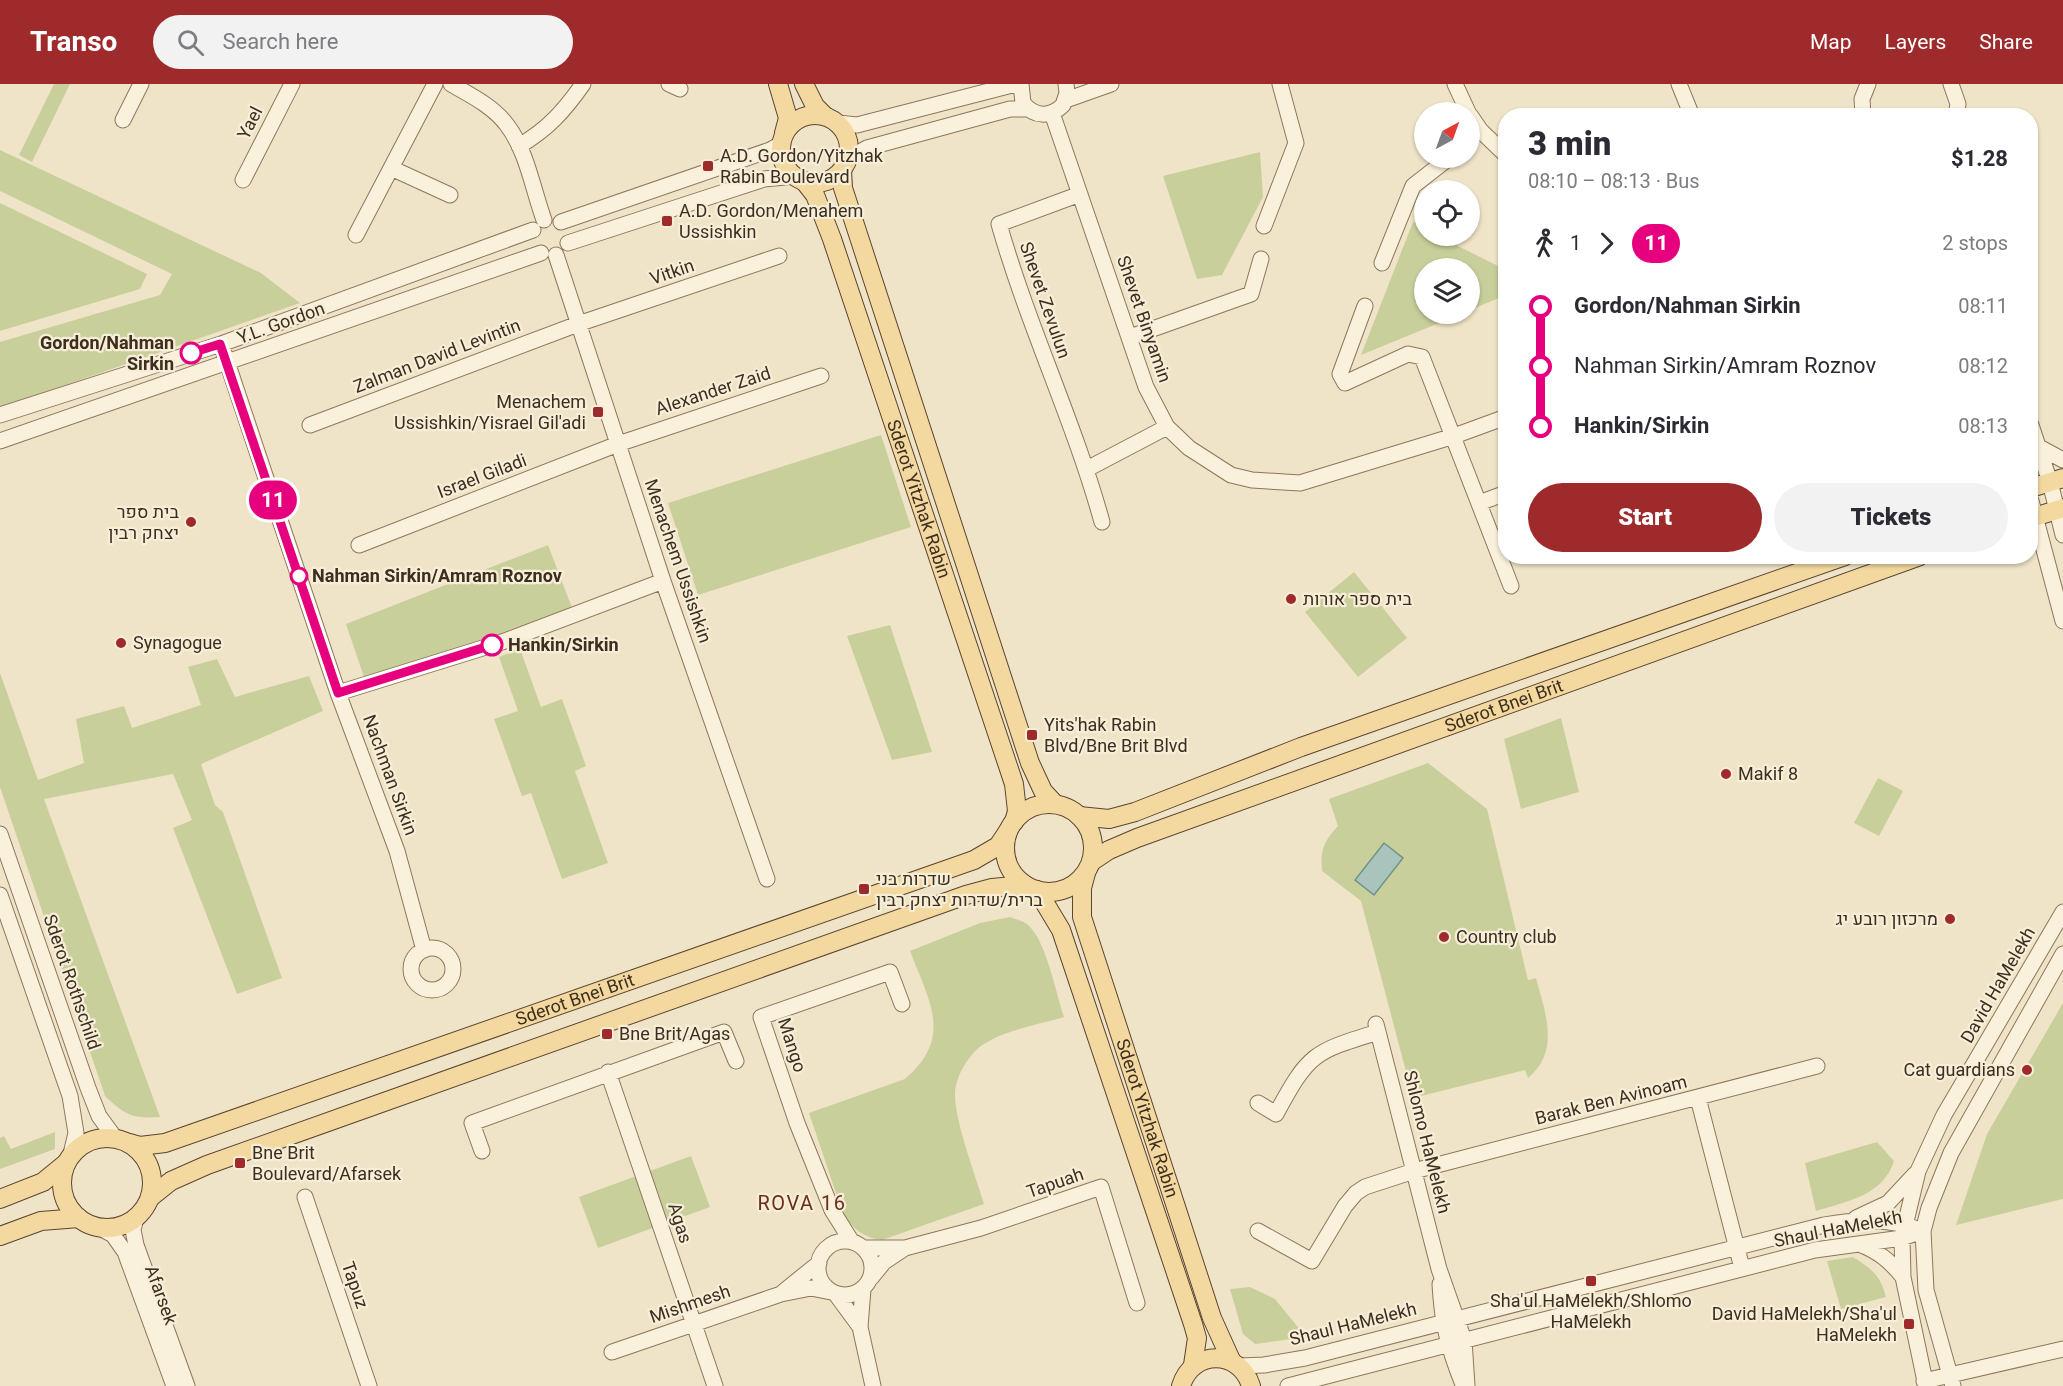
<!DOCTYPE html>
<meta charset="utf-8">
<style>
body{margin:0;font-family:Georgia,Heebo,serif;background:#f2f2f3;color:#2b2b33;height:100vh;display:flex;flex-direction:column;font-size:22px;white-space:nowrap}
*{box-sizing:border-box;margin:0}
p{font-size:20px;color:#7c7c81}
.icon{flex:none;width:33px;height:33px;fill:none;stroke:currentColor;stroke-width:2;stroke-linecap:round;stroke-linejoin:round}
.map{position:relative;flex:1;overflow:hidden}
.sheet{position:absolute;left:1498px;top:24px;width:540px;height:456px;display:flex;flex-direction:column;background:#fff;border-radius:24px;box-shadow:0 2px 4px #0004}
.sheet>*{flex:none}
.badge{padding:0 12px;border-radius:20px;font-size:21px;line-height:39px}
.needle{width:39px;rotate:41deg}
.controls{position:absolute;left:1414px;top:18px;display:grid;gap:12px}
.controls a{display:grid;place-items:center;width:66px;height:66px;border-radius:50%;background:#fff;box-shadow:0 2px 4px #0004;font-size:30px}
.map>.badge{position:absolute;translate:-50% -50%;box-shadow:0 0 0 3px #fff}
.legs{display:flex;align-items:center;gap:9px;height:66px;padding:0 30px;font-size:20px}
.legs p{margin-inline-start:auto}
.headline{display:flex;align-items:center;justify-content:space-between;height:102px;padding:0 30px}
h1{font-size:33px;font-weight:800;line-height:45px}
.action{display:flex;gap:12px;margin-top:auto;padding:12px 30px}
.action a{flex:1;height:69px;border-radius:36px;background:#9e2a2b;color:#fff;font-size:24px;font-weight:800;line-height:69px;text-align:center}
.action a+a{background:#f2f2f3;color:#2b2b33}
ul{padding:0 30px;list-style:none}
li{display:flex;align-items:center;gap:21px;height:60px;font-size:22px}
li i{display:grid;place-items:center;width:9px;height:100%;margin:0 8px;background:currentColor}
li i::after{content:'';width:15px;height:15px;margin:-8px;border:4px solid;border-radius:50%;background:#fff}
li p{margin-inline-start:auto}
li:first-child i{background:linear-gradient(#0000 50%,currentColor 0)}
li:last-child i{background:linear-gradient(currentColor 50%,#0000 0)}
header{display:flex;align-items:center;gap:36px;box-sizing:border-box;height:84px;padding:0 30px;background:#9e2a2b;color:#fff}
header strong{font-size:28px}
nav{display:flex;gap:33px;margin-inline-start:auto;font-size:21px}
.search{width:420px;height:54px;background:#f2f2f3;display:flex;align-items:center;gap:15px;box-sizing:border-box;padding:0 21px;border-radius:33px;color:#7c7c81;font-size:22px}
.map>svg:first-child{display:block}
</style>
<header>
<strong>Transo</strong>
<div class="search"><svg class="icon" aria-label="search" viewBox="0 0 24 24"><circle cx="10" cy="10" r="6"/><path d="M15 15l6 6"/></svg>Search here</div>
<nav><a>Map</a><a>Layers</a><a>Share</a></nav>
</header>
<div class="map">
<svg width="2063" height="1302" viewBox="0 0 2063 1302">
<rect width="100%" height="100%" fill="#f0e4c8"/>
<path fill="#c9cf9b" d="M54,0H70L32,78L19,71Z
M0,66L261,189L300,219L0,324V258L160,211L172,190L0,107Z
M1260,68L1263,113L1222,191L1197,195L1163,92Z
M0,119L147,190L140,205L0,247Z
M1413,138L1425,145V152H1438L1506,186V211L1470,226V184H1425V230H1461L1361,271Z
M881,351L911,443L698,511L668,419Z
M548,461L574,529L367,602L346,540Z
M1354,488L1407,554L1358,593L1305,528Z
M890,541L932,668L892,676L847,552Z
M520,565L541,623L562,615L586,682L575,687L608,779L562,795L531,709L522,712L494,635L518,627L499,573Z
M217,575L235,613L309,592L323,627L201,680L215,721L223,728L282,894L237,910L173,744L192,736L173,690L44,715L160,1033C133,1035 125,1031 105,1012L0,703V589L38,696L84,679L76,635L124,622L132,644L201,621L188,583Z
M1561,634L1579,708L1521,725L1504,655Z
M1428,679L1487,725L1528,896L1536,894C1545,928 1561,967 1528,994L1525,986L1413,1014L1361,817L1322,787C1320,766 1324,757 1338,742L1329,715Z
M1878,694L1903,707L1879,752L1854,739Z
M1010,833C1018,836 1025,837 1031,844C1047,862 1056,909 1064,933C1038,941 1003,946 981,962C968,972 956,992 955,1009C954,1035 976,1093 984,1120L882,1156C864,1154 853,1145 843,1130L809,1029L905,995C954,953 929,917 910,867L980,839Z
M2063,919V1115L1956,1141L1987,1050Z
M55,1048V1065L0,1085V1054L4,1052L11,1065Z
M1877,1058L1894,1077C1883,1112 1847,1117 1816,1127L1805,1079Z
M691,1072L710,1123L598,1164L579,1113Z
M1853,1173C1871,1184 1881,1192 1886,1213L1841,1225L1827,1177Z
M1250,1203L1275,1215L1306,1253L1255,1260L1243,1250L1230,1205Z"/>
<path fill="#a9c4bc" stroke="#6f938a" stroke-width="1.5" d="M1384,759L1403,774L1374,811L1355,796Z"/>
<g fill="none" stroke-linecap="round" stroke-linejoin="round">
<g stroke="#8d765c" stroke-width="17">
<path id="minor" d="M451,0C470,11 493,22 507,41C527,67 533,106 544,136
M669,0L680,5
M1021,0L1023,19C1034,33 1050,34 1063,21L1067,9L1066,0
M1455,0L1468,28
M1679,0L1692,32
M1951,0L1958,20L1956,32
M1066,16L1111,0
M1052,29L1146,303L1167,343L1189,364L1231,391L1252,396L1300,399L1454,352L1506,333
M1470,31L1481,47L1506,71
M1863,32L1862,15L1868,0
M123,36L141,0
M838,39L857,41L1016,0
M519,62C548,45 564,27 583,0
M847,75L867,64L1010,25H1027
M391,84L450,111
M243,96L292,0
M1080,110L999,140C1028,242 1074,337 1102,438
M561,138L770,66L781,60
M1264,142L1296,59L1280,0
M356,151L435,0
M568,159L764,95L795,92
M556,171L663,497L767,795
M1382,179L1413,102L1449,74
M1365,222L1340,290L1345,299L1408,270L1422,273L1511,502
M1130,253L1251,210L1261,175
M221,260L338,609L397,767L424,866
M0,331L221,260L533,146
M310,341L578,240L779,172
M2031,341L2050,398L2063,451
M0,357L541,169
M2039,363L2063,376
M1087,385L1167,343
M2031,417L2063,537
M1479,419L1506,409
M359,461L618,360L821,292
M338,609L502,558L663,497
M0,750L88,1004L99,1032L115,1054
M0,811L70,1012L76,1049L71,1070
M411 885a21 21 0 1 1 42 0a21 21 0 1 1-42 0Z
M1376,940L1439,1185L1464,1256L1467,1302
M608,988L715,1302
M1698,1014L1742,1184
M1258,1019L1276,1030C1309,969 1313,968 1378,948
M482,1067L472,1039L724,948L736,977
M305,1113L369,1302
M136,1134L133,1146L136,1161L187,1302
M1856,1134L1888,1119L1915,1090
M100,1144L113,1151L125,1168L174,1302
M1258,1147L1312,1177L1345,1122L1356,1109L1365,1103L1414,1087L1817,982
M818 1184a27 27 0 1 1 54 0a27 27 0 1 1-54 0Z
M852,1158L832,1126L797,1039L761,933L890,888L902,920
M1859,1160C1878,1167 1890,1177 1903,1193
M864,1164H905L981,1144L1101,1103L1137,1219
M871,1194L884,1178L905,1164
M1440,1200C1442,1238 1448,1263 1462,1298
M863,1205L860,1243L873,1302
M783,1208L819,1179
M835,1209L860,1243
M612,1268L781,1210L811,1204L831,1208
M1240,1282L1264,1281L1305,1274L1824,1141C1858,1135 1891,1134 1923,1147
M1924,1297L2063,1265
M1288,1302L1815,1166L1902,1154L1923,1147
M1926,1302L1903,1193L1902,1154L1918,1087L1944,1031L2063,828
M1953,1302L1926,1206L1923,1147L1929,1124L1951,1069L2063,870"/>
</g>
<g stroke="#5b4430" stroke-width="20">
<g id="major">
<path d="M778,0L788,34L784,49"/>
<path d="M804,0L815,22L825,32"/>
<circle cx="815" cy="65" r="34"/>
<path d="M842,86L843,104L1030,679L1043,707L1055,720"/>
<path id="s1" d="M804,97L815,111L832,155L1014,700L1017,727L1014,738"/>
<path d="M2031,404L2063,394"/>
<path d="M2031,434L2063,424"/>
<circle cx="1049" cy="764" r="44"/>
<path d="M1079,732L1109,735L1135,728L1301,663L1845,472"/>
<path id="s2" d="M1091,778L1109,766L1137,754L1920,472"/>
<path id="s3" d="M1086,789L1082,804V833L1212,1234L1231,1276"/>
<path d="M1037,806L1061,846L1193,1240L1197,1254L1193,1281"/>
<circle cx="107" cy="1099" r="45"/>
<path id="s4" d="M130,1059L140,1062L165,1059L974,776L998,762L1008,747"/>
<path d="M151,1113L171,1097L207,1081L966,811L992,804L1025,801"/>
<path d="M0,1115L43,1098L65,1080"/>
<path d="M0,1152L41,1137L79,1134"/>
<path d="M1181,1302C1192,1265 1240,1265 1251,1302"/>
</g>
</g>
<use href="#minor" stroke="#faf1dc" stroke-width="15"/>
<use href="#major" stroke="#f3d9a0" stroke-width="18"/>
</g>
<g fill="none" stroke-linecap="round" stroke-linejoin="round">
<g stroke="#fff" stroke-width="14">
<path id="line-1" d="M191,269L220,260L338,609L492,561"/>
</g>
<use href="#line-1" stroke="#e6007e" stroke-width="9"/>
</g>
<g fill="#9e2a2b" stroke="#f7eed8" stroke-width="2">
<rect x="702" y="76" width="12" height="12" rx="3"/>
<rect x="661" y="131" width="12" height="12" rx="3"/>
<rect x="592" y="322" width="12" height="12" rx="3"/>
<circle cx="191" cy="438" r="6"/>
<circle cx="1291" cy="515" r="6"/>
<circle cx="121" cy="559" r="6"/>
<rect x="1026" y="645" width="12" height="12" rx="3"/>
<circle cx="1726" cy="690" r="6"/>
<rect x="858" y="799" width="12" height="12" rx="3"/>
<circle cx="1950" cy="835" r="6"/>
<circle cx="1444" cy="853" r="6"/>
<rect x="601" y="944" width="12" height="12" rx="3"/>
<circle cx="2027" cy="986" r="6"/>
<rect x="234" y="1073" width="12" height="12" rx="3"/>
<rect x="1585" y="1191" width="12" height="12" rx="3"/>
<rect x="1903" y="1234" width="12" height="12" rx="3"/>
</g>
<g fill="#fff" stroke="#e6007e" stroke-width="3">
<circle cx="191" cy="269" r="10"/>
<circle cx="299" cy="492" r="8"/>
<circle cx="492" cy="561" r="10"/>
</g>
<g text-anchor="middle" stroke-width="4.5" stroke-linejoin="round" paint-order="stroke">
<g font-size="18" fill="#3d2e20" stroke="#f7eed8">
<text transform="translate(250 39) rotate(-63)" y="6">Yael</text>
<text transform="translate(672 188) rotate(-19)" y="6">Vitkin</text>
<text transform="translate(1045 216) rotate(71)" y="6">Shevet Zevulun</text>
<text transform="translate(1144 235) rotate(71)" y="6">Shevet Binyamin</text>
<text transform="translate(281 239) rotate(-20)" y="6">Y.L. Gordon</text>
<text transform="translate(437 272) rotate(-21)" y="6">Zalman David Levintin</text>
<text transform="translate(713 307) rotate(-18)" y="6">Alexander Zaid</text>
<text transform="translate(482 392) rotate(-21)" y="6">Israel Giladi</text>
<text dy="6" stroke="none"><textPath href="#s1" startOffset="339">Sderot Yitzhak Rabin</textPath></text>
<text transform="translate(678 477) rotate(71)" y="6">Menachem Ussishkin</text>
<text dy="6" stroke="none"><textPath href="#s2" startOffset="442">Sderot Bnei Brit</textPath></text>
<text transform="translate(390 691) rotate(70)" y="6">Nachman Sirkin</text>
<text transform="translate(72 898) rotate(71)" y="6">Sderot Rothschild</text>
<text transform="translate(1998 901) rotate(-60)" y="6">David HaMelekh</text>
<text dy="6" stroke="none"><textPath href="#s4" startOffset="470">Sderot Bnei Brit</textPath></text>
<text transform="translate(792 961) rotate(72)" y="6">Mango</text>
<text transform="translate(1611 1016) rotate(-14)" y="6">Barak Ben Avinoam</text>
<text dy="6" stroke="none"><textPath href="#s3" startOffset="256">Sderot Yitzhak Rabin</textPath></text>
<text transform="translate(1427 1058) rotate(76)" y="6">Shlomo HaMelekh</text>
<text transform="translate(1055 1099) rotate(-19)" y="6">Tapuah</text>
<text transform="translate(680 1139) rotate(72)" y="6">Agas</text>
<text transform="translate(1838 1145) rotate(-11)" y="6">Shaul HaMelekh</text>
<text transform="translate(355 1201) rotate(71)" y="6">Tapuz</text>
<text transform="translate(161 1211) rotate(70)" y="6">Afarsek</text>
<text transform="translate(690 1220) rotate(-19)" y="6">Mishmesh</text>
<text transform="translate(1353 1240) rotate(-14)" y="6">Shaul HaMelekh</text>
</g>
<g font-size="18" fill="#3d2e20" stroke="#f7eed8" text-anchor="start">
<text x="720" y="78">A.D. Gordon/Yitzhak<tspan x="720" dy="21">Rabin Boulevard</tspan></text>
<text x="679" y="133">A.D. Gordon/Menahem<tspan x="679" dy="21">Ussishkin</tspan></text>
<text x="586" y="324" text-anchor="end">Menachem<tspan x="586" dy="21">Ussishkin/Yisrael Gil'adi</tspan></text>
<text x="179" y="434" text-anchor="end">בית ספר<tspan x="179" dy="21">יצחק רבין</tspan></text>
<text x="1303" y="521">בית ספר אורות</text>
<text x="133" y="565">Synagogue</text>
<text x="1044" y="647">Yits'hak Rabin<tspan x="1044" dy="21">Blvd/Bne Brit Blvd</tspan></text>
<text x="1738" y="696">Makif 8</text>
<text x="876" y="801">שדרות בני<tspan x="876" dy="21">ברית/שדרות יצחק רבין</tspan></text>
<text x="1938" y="841" text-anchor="end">מרכזון רובע יג</text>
<text x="1456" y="859">Country club</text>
<text x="619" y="956">Bne Brit/Agas</text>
<text x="2015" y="992" text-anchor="end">Cat guardians</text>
<text x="252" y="1075">Bne Brit<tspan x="252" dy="21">Boulevard/Afarsek</tspan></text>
<text x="1591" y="1223" text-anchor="middle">Sha'ul HaMelekh/Shlomo<tspan x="1591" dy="21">HaMelekh</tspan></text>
<text x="1897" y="1236" text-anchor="end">David HaMelekh/Sha'ul<tspan x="1897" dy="21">HaMelekh</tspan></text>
</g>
<g font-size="18" font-weight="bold" fill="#3d2e20" stroke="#f7eed8" text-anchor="start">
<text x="174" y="265" text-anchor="end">Gordon/Nahman<tspan x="174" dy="21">Sirkin</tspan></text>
<text x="312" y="498">Nahman Sirkin/Amram Roznov</text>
<text x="508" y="567">Hankin/Sirkin</text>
</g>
<g font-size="20" letter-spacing="1.5" fill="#6b2e1e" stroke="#f7eed8">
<text x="802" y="1126">ROVA 16</text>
</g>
</g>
</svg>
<div class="controls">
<a><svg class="needle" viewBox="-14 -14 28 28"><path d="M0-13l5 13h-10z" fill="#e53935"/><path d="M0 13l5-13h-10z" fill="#7c7c81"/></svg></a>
<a><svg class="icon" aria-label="locate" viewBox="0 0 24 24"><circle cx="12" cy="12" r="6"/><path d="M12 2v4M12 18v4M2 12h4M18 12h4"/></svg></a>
<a><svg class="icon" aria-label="layers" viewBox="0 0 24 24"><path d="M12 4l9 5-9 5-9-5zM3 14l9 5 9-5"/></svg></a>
</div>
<b class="badge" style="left:273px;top:416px;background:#e6007e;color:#fff">11</b>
<section class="sheet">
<div class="headline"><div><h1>3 min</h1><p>08:10 – 08:13 · Bus</p></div><b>$1.28</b></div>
<div class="legs"><svg class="icon" aria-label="walk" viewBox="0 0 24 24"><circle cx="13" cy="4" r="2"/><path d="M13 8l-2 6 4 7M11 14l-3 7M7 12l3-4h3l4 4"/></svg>1<svg class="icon" aria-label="forward" viewBox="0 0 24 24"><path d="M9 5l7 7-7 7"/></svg><b class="badge" style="background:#e6007e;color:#fff">11</b><p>2 stops</p></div>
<ul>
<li><i style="color:#e6007e"></i><b>Gordon/Nahman Sirkin</b><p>08:11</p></li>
<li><i style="color:#e6007e"></i><span>Nahman Sirkin/Amram Roznov</span><p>08:12</p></li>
<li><i style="color:#e6007e"></i><b>Hankin/Sirkin</b><p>08:13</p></li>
</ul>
<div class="action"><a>Start</a><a>Tickets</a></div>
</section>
</div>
